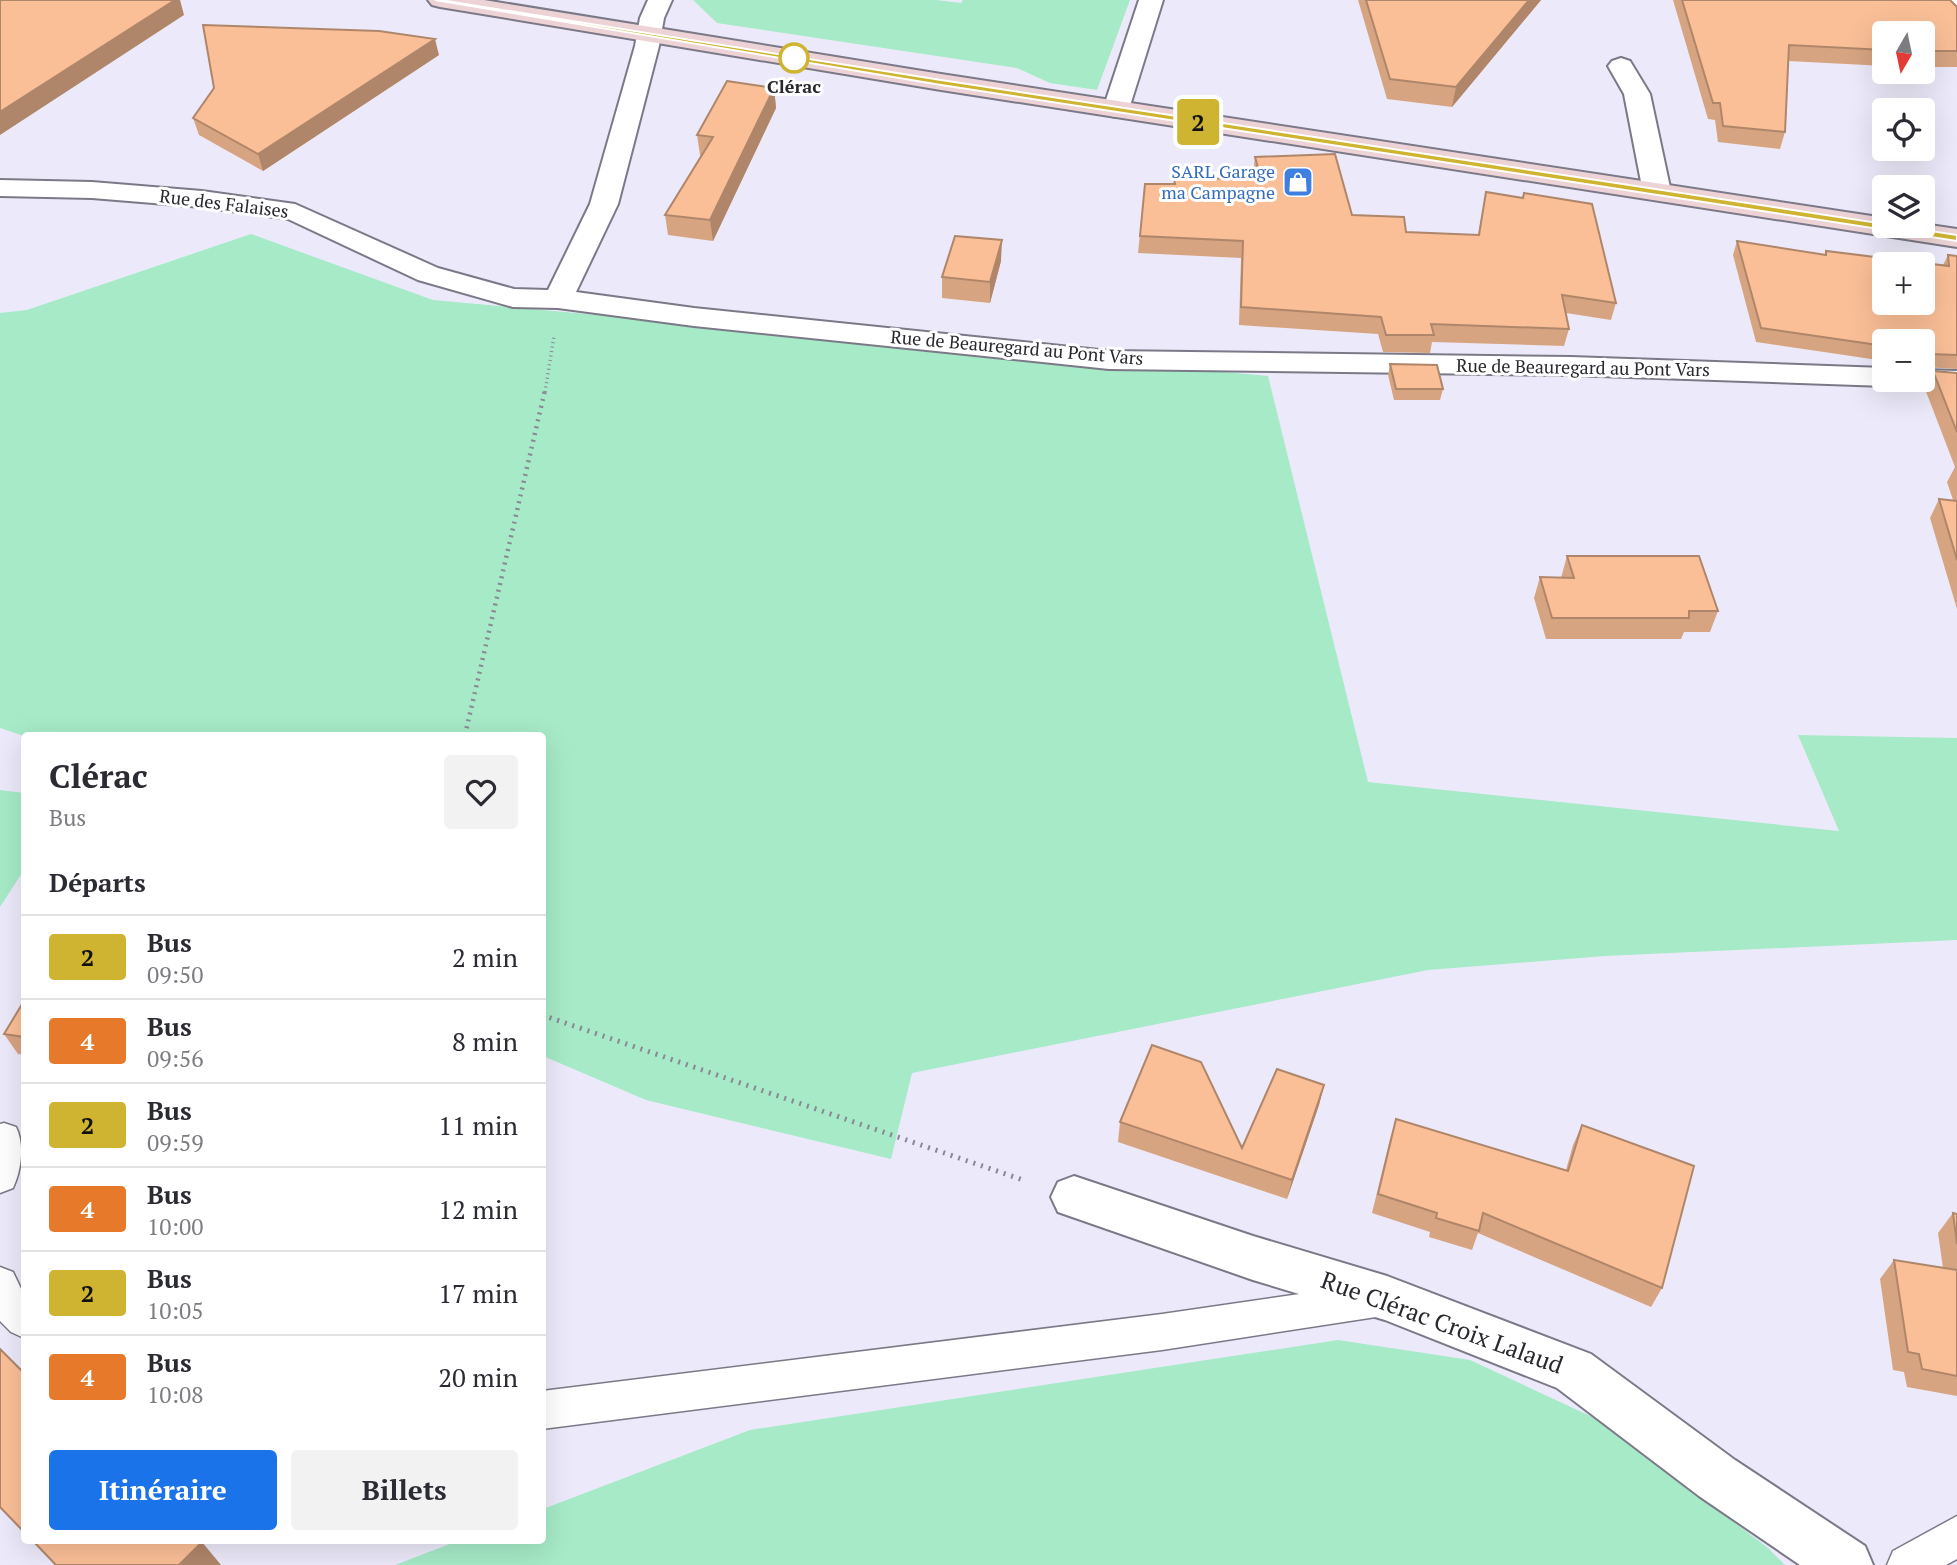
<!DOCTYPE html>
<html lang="fr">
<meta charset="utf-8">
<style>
body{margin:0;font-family:"PT Serif",serif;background:#f2f2f3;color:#2b2b33;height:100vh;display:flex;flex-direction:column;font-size:26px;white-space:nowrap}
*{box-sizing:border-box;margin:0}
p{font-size:23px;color:#7c7c81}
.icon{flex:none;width:38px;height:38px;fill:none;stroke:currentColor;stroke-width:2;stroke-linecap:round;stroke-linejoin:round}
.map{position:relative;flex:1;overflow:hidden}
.side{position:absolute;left:21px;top:732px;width:525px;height:812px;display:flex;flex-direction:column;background:#fff;border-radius:7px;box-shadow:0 7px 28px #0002}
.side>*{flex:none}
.badge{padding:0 14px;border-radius:5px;font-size:24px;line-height:46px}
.needle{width:46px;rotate:189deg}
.tools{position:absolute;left:1872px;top:21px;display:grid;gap:14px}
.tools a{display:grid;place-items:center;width:63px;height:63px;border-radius:7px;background:#fff;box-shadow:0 7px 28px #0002;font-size:35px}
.map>.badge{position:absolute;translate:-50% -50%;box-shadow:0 0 0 4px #fff}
h2{padding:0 28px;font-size:26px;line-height:63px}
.round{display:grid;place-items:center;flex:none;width:74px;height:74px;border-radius:7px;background:#f2f2f3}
.head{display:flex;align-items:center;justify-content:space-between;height:119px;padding:0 28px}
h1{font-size:33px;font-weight:800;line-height:52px}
.primary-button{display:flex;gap:14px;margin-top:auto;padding:14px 28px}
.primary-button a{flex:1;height:80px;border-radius:7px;background:#1a73e8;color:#fff;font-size:28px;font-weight:800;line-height:80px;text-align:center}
.primary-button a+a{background:#f2f2f3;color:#2b2b33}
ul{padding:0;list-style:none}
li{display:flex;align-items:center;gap:21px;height:84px;padding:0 28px;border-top:2px solid #e1e1e2}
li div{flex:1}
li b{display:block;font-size:26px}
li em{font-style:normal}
li .badge{min-width:77px;font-weight:700;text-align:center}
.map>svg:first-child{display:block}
</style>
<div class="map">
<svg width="1957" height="1565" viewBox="0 0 1957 1565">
<rect width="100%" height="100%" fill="#eceafa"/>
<path fill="#a6eac7" d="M693,0H936L961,3L963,0H1130L1097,90L1050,83L1017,68L717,23Z
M251,234L433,300L1268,376L1368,782L1839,831L1798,735L1957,738V940L1605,956L1428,970L912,1073L891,1159L646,1100L543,1056L542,735L24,736L0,728V313L27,310Z
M0,790L24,793V870L0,907Z
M1338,1340L1470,1360L1601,1421L1768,1548L1785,1565H395L460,1540H542L543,1509L750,1430Z"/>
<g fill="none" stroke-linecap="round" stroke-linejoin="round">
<g stroke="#7b7987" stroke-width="3">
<path id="lane" d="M4,1123L16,1127C25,1145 21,1171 13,1188L0,1193V1124Z
M0,1267L13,1272L24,1295V1338L11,1332L0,1321Z
M1376,1283L1389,1288L1395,1300L1389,1312L1376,1317L1162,1350L542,1429V1391L1162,1314Z
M1957,1516V1559L1946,1565H1887L1893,1551Z"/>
</g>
<g stroke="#7b7987" stroke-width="4">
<path id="street" d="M648,0H672L664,18L659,46L618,204L576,292L694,308L1109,351L1571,357L1885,368V380H1899L1896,384L1885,386L1571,375L1109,369L694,326L558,308L513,307L418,280L288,219L202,207L92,198L0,196V180L92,182L202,191L295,204L438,268L514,289L548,290L590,204L635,46L640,18Z
M1139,0H1163L1129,109L1125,115L1116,117L1107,115L1103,109Z
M1943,0H1957V9L1949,7Z
M1621,58L1630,61L1650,94L1671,192L1667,198L1657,200L1647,198L1643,192L1624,94L1608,66L1612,61Z
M1923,370L1957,371V389L1912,386L1908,380H1923Z
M1074,1176L1253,1236L1387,1276L1591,1354L1735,1460L1865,1546L1873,1565H1800L1699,1496L1557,1388L1385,1320L1253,1280L1058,1212L1051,1197L1058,1182Z"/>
</g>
<g stroke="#7b7987" stroke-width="4">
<path id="secondary" d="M428,0H484L941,74L1885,218V226L1923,224L1957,229V247L941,90L440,7L432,5Z"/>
</g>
<path stroke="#898893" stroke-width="3.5" stroke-dasharray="1 3.5" stroke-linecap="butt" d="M545,392L554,336"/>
<path stroke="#898893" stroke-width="4.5" stroke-dasharray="2 5" stroke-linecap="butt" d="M465,735L545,390"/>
<path stroke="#898893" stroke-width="5" stroke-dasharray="2 6" stroke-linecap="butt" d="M542,1015L1026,1181"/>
<use href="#lane" fill="#fff" fill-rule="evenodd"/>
<use href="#street" fill="#fff" fill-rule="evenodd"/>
<use href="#secondary" fill="#edd3d6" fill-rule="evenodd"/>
</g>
<path fill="#d7a482" d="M1358,0H1541L1452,107L1387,99Z
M1673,0H1950L1957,7V67H1923V33H1885V66L1788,61L1785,132L1780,149L1718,142L1715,120L1708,119Z
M439,55L263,171L199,135L193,118Z
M774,88L776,108L713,241L668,235L665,215L701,156L700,155L697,135Z
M1255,157L1352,215L1406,232L1478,235L1486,192L1616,303L1611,320L1566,313L1569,329L1564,346L1432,342L1430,353L1383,352L1378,334L1239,325L1241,258L1138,253L1145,184H1174V179L1254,178L1253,174Z
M1737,241L1824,255L1826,251L1943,265L1948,255L1957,256V369L1924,367L1923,370V341H1885V361L1756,342L1733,255Z
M1001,261L990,303L942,298V277Z
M1390,364L1443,389L1440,400H1394L1388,375Z
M1933,371L1957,373V609L1930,518L1939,499L1953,500L1947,482L1955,467L1925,389Z
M1567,556L1718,611L1710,632H1684L1681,639H1546L1534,598L1540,577L1561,578Z
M24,1001V1055L18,1054L4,1034Z
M1324,1085L1319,1105L1287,1199L1118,1142L1120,1122L1242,1148Z
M1396,1119L1566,1170L1573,1145L1582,1125L1662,1288L1651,1307L1478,1233L1472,1250L1429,1237L1430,1232L1372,1213L1390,1139Z
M1953,1213L1957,1214V1396L1907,1387L1904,1372L1893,1370L1880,1279L1894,1260L1943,1268L1938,1233Z"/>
<path fill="#af866a" d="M175,0H180L184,15L0,135V112Z
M1529,0H1541L1452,107L1456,87Z
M435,39L439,55L263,171L258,154Z
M774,88L776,108L713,241L710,220Z
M1002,240L1001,261L990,303V282Z
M1324,1085L1319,1105L1287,1199L1292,1180Z
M202,1542L221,1565H179Z"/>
<path fill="#fabf97" stroke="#af866a" stroke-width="2" fill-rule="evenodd" d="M0,0H175L0,112Z
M1366,0H1529L1456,87L1390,79Z
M1682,0H1950L1957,7V51H1923V33H1885V50L1789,45L1785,132L1723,126L1720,103H1713Z
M203,25L379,31L435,39L258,154L193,118L214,88Z
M727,81L774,88L710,220L665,215L713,137L697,135Z
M1335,154L1352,215L1404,217L1406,232L1479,235L1486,192L1523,198L1524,193L1592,204L1616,303L1562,295L1569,329L1431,324L1434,335H1386L1381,317L1241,307L1243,241L1140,236L1145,184H1175L1174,179L1261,178L1255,157Z
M955,236L1002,240L990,282L942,277Z
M1737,241L1826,255V251L1949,266L1948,255L1957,256V355L1929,354L1926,364L1923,359V341H1885V346L1761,328ZM1885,264H1923V303H1885Z
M1390,364L1437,365L1443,389H1396Z
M1933,371L1957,373V432Z
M1939,499L1957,501V560Z
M1567,556H1699L1718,611H1689V618H1552L1540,577L1574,578Z
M24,1001V1037L4,1034Z
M1152,1045L1201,1062L1242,1148L1277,1069L1324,1085L1292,1180L1120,1122Z
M1396,1119L1568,1171L1582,1125L1694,1166L1662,1288L1483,1213L1479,1231L1436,1218L1437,1213L1378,1194Z
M1953,1213L1957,1214V1244Z
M1894,1260L1957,1270V1376L1922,1369L1919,1354L1908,1352Z
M0,1349L24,1373V1532L0,1507Z
M32,1540H200L202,1542L179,1565H56Z"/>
<path fill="#ceb431" stroke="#fff" stroke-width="2" d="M435,0H440L941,80L1957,235V241L941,85Z"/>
<defs>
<g id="shop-square" transform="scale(1.575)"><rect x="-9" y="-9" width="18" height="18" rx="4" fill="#3f7fe0" stroke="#fff"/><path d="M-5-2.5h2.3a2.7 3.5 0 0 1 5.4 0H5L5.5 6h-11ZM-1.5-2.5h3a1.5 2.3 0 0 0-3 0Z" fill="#fff"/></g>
</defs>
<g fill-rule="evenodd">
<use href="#shop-square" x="1298" y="182"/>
</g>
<circle fill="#fff" stroke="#ceb431" stroke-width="3.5" cx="794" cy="58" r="14"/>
<g text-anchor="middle" stroke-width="6" stroke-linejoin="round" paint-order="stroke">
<g font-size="18" font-weight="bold" fill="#28282e" stroke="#fff">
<text x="794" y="93">Clérac</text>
</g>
<g font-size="18" fill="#366cbe" stroke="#fff" text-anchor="end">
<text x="1275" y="178">SARL Garage<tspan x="1275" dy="21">ma Campagne</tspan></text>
</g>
<g font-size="18" fill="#28282e" stroke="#fff">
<text transform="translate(224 204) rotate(7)" y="6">Rue des Falaises</text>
<text transform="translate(1017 348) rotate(5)" y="6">Rue de Beauregard au Pont Vars</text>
<text transform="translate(1583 368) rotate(1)" y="6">Rue de Beauregard au Pont Vars</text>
</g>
<g font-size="24" fill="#28282e" stroke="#fff">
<text transform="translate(1442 1323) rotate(20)" y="8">Rue Clérac Croix Lalaud</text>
</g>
</g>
</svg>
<div class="tools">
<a><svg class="needle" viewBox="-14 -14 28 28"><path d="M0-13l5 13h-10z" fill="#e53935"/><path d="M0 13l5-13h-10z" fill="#7c7c81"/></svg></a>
<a><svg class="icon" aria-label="locate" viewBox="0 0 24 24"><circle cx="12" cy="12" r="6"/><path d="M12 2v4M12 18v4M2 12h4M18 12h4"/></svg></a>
<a><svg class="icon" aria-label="layers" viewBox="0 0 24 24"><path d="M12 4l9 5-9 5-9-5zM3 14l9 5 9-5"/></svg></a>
<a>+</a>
<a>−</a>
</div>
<b class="badge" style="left:1198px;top:122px;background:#ceb431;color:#111">2</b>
<section class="side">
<div class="head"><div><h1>Clérac</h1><p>Bus</p></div><a class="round"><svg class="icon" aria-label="heart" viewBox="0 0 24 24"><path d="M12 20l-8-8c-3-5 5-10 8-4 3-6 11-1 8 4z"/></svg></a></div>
<h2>Départs</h2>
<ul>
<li><span class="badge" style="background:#ceb431;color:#111">2</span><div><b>Bus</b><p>09:50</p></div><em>2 min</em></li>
<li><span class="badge" style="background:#e7792b;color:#fff">4</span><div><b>Bus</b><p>09:56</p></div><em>8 min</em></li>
<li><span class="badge" style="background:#ceb431;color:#111">2</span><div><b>Bus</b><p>09:59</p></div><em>11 min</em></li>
<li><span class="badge" style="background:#e7792b;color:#fff">4</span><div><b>Bus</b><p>10:00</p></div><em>12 min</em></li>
<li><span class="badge" style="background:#ceb431;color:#111">2</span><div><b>Bus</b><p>10:05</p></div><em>17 min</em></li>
<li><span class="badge" style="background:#e7792b;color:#fff">4</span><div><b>Bus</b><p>10:08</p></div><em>20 min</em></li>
</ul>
<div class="primary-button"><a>Itinéraire</a><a>Billets</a></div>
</section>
</div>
